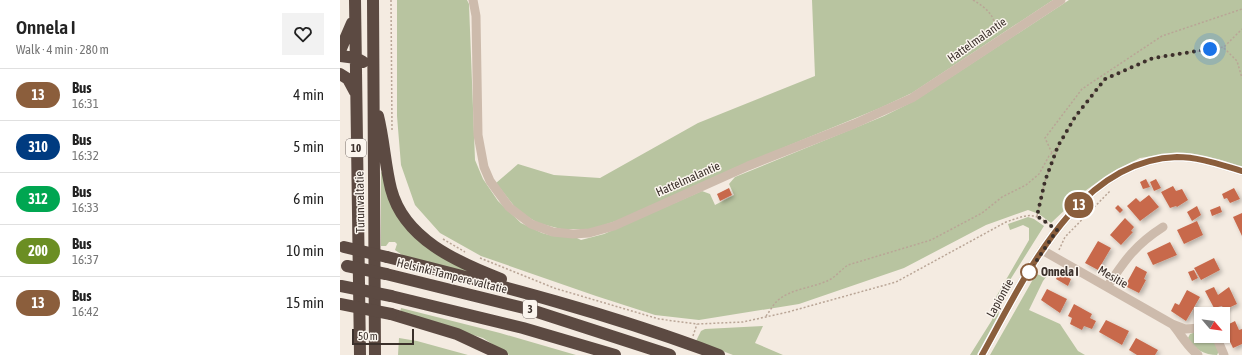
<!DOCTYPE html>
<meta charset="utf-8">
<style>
body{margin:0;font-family:"Asap Condensed",sans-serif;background:#f2f2f2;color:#222;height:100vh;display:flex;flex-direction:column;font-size:15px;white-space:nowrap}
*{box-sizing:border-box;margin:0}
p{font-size:13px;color:#767676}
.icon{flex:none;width:22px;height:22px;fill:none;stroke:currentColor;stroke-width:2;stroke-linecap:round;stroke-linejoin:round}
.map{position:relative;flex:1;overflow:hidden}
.details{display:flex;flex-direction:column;background:#fff;width:340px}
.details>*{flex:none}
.badge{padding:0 8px;border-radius:13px;font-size:14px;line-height:26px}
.needle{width:26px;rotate:119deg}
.tools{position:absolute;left:854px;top:307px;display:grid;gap:8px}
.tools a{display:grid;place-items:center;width:36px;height:36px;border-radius:0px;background:#fff;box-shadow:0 1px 3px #0004;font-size:20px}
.scale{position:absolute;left:12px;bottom:10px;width:62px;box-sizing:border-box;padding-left:4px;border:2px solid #3b302b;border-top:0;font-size:11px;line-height:14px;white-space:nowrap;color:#3b302b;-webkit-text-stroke:3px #fbf5ee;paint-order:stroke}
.you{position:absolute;width:20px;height:20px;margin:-10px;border:3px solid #fff;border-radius:50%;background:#1a73e8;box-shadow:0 0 0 6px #1a73e833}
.map>.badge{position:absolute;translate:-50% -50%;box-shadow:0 0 0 2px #fff}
.round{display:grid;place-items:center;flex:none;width:42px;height:42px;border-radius:0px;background:#f2f2f2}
.summary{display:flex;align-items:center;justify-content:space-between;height:68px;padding:0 16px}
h1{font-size:19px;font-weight:600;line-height:30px}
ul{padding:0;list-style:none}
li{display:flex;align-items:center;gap:12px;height:52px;padding:0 16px;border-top:1px solid #e0e0e0}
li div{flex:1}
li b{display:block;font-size:15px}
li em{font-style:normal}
li .badge{min-width:44px;font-weight:700;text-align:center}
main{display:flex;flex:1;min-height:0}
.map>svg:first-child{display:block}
</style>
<main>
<section class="details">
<div class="summary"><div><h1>Onnela I</h1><p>Walk · 4 min · 280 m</p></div><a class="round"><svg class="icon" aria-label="heart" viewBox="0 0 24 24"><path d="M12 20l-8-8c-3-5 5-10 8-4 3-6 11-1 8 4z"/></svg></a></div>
<ul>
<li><span class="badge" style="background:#8b5e3c;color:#fff">13</span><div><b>Bus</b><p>16:31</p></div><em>4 min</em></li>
<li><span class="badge" style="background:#003b80;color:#fff">310</span><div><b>Bus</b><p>16:32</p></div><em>5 min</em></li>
<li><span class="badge" style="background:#00a651;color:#fff">312</span><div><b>Bus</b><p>16:33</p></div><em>6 min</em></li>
<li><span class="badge" style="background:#6b8e23;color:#fff">200</span><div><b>Bus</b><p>16:37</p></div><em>10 min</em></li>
<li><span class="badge" style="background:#8b5e3c;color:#fff">13</span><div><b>Bus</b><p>16:42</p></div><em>15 min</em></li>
</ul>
</section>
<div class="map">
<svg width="902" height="355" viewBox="0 0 902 355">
<defs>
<filter id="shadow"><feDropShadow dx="2.5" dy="2.5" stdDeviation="2" flood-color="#0004"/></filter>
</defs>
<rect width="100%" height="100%" fill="#f4ebe1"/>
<path fill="#b8c4a0" d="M57,0H127L129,4L135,160L143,179L158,201L181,223L202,233L213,236L235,237L241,240L264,234L362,191L370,194L375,205L394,195L389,184L395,177L544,116L576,100L729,0H902V167L878,159L838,153L800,158L769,174L745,191L711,223L699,214L688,210L646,225L564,268L459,304L359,320L315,315L256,296L141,256L100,233L75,205L61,165L57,116Z
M472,0H713L572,93L540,108L399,166L279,220L252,229H221L198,223L178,211L156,183L178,164L214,175L260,178L358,123L475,76Z
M41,172L43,173L53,204L127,268L128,272L65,257L55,250L57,244L55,242H49L46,246H41Z
M688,217L694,219L704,226L665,288L661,298L663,299L659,310L658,319L637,355H630L652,320L656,297L689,240V228L683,225L670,230L668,224Z
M696,274L706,277L703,281L689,310L720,324L738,351L745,355H650Z
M61,308L160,333L236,355H169L143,338L60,313Z
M423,326L415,343L443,355H393L356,341L361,331L365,329Z
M859,331H861V336H872L879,351L877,355C865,355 853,349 848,338L850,334Z
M59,338L77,341L128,355H58Z"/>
<path fill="#c8694b" filter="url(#shadow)" d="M806,179L810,187L803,189L800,182Z
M816,179L821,188L814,191L810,182Z
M833,186L836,191L842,189L848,200L837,207L836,206L830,208L821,192Z
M389,188L392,195L380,201L377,194Z
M894,188L900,199L890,203L887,198L884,199L882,194Z
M809,195L819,207L800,221L787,206L796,198L800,202Z
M778,205L783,210L780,213L775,208Z
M857,206L861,215L852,221L847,212Z
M880,206L882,212L872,216L870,210Z
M902,213V236L893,217Z
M785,218L794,227L791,231L793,232L781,245L770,235Z
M857,221L863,235L844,244L837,230Z
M758,241L771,248L758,270L745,263Z
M830,242L837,255L813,265L807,253Z
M874,258L880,270L861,280L854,268Z
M796,266L807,272L804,279L806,280L799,293L785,286Z
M854,270L858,278L852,281L848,272Z
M719,273L731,279L728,286L716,279Z
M874,287L878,295L889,287L897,304L884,310L882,306L874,308L865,291Z
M707,289L727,299L720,313L701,300Z
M847,290L860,297L846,321L831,311L835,303L839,305Z
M734,304L752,314L750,318L756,321L752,329L744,326L742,330L730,324L732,318L728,316Z
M766,320L789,331L782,345L759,332Z
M895,321L899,330L902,329V344L893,348L883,327Z
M796,338L818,350L815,355H797L789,350Z"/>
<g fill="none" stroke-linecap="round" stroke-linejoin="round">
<path stroke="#b9a596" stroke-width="1.5" stroke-dasharray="2 2" stroke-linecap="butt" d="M51,0L52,130
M633,0C648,9 654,15 657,32
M884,48L897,61L902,78
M712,153L705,138L742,89L822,36L902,9
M697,216L705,181L719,146L735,117L765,79L813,58L884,47L902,29
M103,239L125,252
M719,250L725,237L771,190
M140,258L214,288L319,319L357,324L403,322L448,312L556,282L666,222C687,215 692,211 710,225
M426,316C430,311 433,305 437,301C451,288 475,288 491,279C497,275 502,269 508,265L591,240L642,213L662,197L686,185L699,174L709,156L719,146
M353,336L357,324"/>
<path stroke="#cdbbac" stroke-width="9" d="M133,0L136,16L138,135L144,167L150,181L169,207L191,224L213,232L233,234L249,233L274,226L408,166L514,124L572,98L721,0
M702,250L832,324L845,329L861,328
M767,287C785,260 795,245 823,227
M833,325C842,336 847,346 858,355
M876,336L884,355
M642,355C684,280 736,160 837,157C859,157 881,165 902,171"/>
<path stroke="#5c4a42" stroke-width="12" d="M15,0L20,355
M33,0L35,355
M0,51L12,23
M0,56L16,58L23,62
M0,74L8,79L15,92
M38,116C44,140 45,165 51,189C64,239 117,262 161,279
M47,257C159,285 271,314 379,355
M46,274L188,309L330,355
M51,296L183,328L275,355
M51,314L117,334L162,355"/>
<path stroke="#5c4a42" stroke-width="12" d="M4,247L47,257
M7,266L46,274
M1,286L51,296
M0,304L51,314"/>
</g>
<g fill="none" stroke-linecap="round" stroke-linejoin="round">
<g stroke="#fff" stroke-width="9">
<path id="line" d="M642,355C684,280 736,160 837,157C859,157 881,165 902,171"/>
</g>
<use href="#line" stroke="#8b5e3c" stroke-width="6"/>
<path stroke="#3b302b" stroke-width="4" stroke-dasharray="0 7.2" d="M689,272L717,230L697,216L705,181L718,146L735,117L765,79L813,58L870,49"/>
</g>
<circle fill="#fff" stroke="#8b5e3c" stroke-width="2" cx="689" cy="272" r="8"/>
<g text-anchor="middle" stroke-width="3" stroke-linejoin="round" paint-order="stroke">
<g fill="#fbf5ee" stroke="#756b66" stroke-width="1">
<rect x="6" y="139" width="20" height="18" rx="3"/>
<rect x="183" y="300" width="14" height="18" rx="3"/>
</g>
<g font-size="11" font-weight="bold" fill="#3b302b">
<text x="16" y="152">10</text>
<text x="190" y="313">3</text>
</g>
<g font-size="12" fill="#3b302b" stroke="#fbf5ee">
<text transform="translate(637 40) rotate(-35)" y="4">Hattelmalantie</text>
<text transform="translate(348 179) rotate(-24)" y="4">Hattelmalantie</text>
<text transform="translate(20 202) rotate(-91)" y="4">Turun valtatie</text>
<text transform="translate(112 276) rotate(14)" y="4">Helsinki-Tampere valtatie</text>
<text transform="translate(773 277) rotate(30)" y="4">Mesitie</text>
<text transform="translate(660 298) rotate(-61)" y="4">Lapiontie</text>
</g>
<g font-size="12" font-weight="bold" fill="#3b302b" stroke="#fbf5ee" text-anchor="start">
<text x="701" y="276">Onnela I</text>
</g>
</g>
</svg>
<div class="tools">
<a><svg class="needle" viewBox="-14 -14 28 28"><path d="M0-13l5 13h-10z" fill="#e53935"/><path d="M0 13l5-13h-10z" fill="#767676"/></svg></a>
</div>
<div class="scale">50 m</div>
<div class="you" style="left:870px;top:49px"></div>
<b class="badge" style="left:739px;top:205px;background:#8b5e3c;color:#fff">13</b>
</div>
</main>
